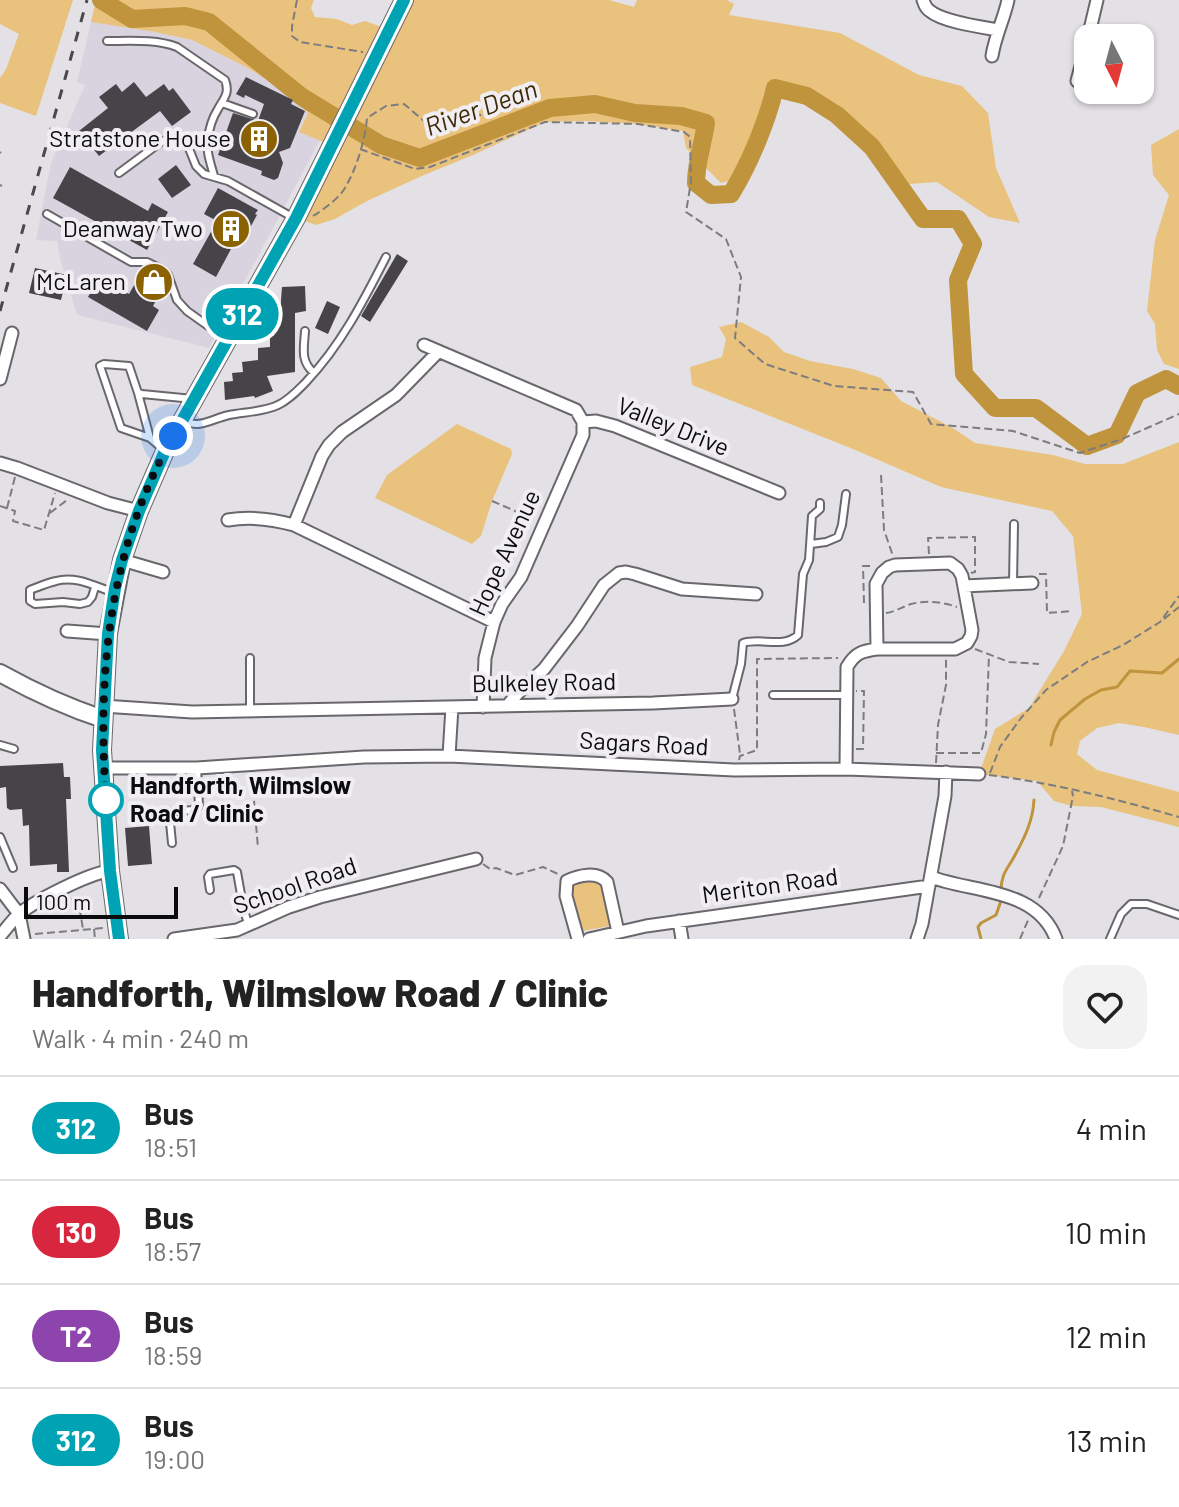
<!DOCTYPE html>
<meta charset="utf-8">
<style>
body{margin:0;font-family:Barlow,sans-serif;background:#f2f2f2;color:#222;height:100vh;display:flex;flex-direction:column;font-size:30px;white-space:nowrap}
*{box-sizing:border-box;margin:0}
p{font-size:26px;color:#767676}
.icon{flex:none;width:44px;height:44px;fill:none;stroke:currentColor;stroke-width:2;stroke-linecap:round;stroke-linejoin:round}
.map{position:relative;height:939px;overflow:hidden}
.sheet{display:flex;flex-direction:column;background:#fff;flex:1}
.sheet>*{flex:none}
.badge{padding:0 16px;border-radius:26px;font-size:28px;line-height:52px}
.needle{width:52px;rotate:174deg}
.tools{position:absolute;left:1074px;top:24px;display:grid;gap:16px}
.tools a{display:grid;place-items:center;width:80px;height:80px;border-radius:16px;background:#fff;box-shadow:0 2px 6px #0004;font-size:40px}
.scale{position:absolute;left:24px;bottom:20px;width:154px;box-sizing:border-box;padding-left:8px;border:4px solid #0c0b0d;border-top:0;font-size:22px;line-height:28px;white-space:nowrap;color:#0c0b0d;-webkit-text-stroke:6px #f0eef3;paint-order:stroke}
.you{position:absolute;width:40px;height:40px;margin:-20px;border:6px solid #fff;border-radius:50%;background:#1a73e8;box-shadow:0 0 0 12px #1a73e833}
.map>.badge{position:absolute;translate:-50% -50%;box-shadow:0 0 0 4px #fff}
.round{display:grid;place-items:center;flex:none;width:84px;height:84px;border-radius:24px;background:#f2f2f2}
.summary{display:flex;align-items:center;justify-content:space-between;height:136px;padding:0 32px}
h1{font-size:38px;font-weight:800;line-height:60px}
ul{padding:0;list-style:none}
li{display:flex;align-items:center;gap:24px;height:104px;padding:0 32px;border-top:2px solid #e0e0e0}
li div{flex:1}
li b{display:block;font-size:30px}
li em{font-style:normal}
li .badge{min-width:88px;font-weight:700;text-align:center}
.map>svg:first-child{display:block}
</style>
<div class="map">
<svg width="1179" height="939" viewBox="0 0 1179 939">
<rect width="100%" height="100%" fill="#e3e1e6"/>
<path fill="#d8d3df" d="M91,22L155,32L192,40L248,68L282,89L308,113L299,131L320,140L209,348L77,315L61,262L57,241L36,240L51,163L85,85L77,82Z"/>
<path fill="#e9c27d" d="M0,0H73L36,116L0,103V78L6,69L19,34L0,24Z
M96,0H314L311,8L315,17L337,19L352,25L365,21L396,32L413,0H609L634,7L637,0H727L734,4L729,15L840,33L919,75L962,86L988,113L996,168L1020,223L989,217L937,182L909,184L873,138L813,89L769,83L741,178L721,183L686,148L683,131L638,124L584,121L545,122L473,155L424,175L367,201L335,219L316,225L296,218L333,146L299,132L308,113L282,89L248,68L192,40L155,32L91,22Z
M1179,129V369L1164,364L1157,350L1155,324L1147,311L1155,240L1169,195L1153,175L1151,145Z
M741,322L769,337L784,352L810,361L853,369L881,378L901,401L953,428L975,443L1053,455L1085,464H1123L1179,442V735L1144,727L1119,723L1097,728L1080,741L1077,754L1097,770L1179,792V827L1101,807L1072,806L1054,801L1037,781L979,774L995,729L1029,708L1064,651L1082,614L1073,536L1052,511L941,487L853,449L692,385L690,367L722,357L726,339L719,327Z
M457,424L511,449L512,454L492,501L481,536L472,544L375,498L387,475Z
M595,879L603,883L612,923L610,926L582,931L579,929L569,889C572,880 586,880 595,879Z"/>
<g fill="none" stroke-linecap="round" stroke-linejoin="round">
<path stroke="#c0933d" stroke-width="3" d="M1051,745L1054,732L1060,720L1085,699L1101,690L1117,687L1130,671L1162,673L1179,659
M1001,891C1001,873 1008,869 1015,855C1025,837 1033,820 1034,800
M981,939L978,927L981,923L996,915L1002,898"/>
<path stroke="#c0933d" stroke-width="18" d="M101,0L132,19L185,16L209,22L302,97L381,145L420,158L550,108L595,104L635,113L681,116L706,123C703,144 696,162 696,183L711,195L731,194C749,165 767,122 775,88L807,96L837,115L872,147L923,219H958L973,244L958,280L964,374L995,408H1036L1087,446L1117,435L1137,393L1166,379L1179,386"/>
</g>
<path fill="#464449" d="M246,77L293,100L291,104L305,111L290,148L279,152L283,163L278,178L274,180L261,175L262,171L218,155L233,113L258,121L264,104L245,95L244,98L236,94Z
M134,82L146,97L164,84L169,91L173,88L191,112L172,126L160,111L99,156L79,131L108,108L99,97L116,84L122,92Z
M176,165L191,185L172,198L158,179Z
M70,167L148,211L152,203L168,212L147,250L53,198Z
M218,188L258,210L255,214L257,215L244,239L238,236L216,277L193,264L217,221L204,214Z
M397,254L408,261L370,322L361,316Z
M35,268L67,275L61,300L29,293Z
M144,268L159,275L165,284L153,306L159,310L147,331L88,297L99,277L129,294Z
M305,286L306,311L295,313V372L267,376L273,391L255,398L254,396L225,400L224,382L233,381L232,373L243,372L242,362L258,360V348L270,347V313H280L282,287Z
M327,301L340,307L328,334L315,328Z
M63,763L64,777H70L71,799H66L69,872H57V864L30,866L29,825L23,826L22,809L10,810L7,808L6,787L0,788V766Z
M149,826L152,864L128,866L125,828Z"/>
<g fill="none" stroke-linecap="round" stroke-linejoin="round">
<g stroke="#69676c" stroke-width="10">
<path id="lane" d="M107,41C130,41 156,39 177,47L225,80C230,93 224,98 218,109C213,117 209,129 208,139C206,153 211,164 214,176
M222,103L253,114
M119,173L161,142L168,139L177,138L188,146L196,166L204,174L228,181L294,218
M47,214L131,262H147L163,270L168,275L177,300L187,311L225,338
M305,331C304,348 300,361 314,373
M138,393L150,438
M182,421C201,429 211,419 229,415C245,412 263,412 278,405C289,400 297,391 306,382C341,345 363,302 386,257
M165,451L150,438L121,428L100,366L104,364L129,366L138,393L142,394L193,399
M811,544L826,542L838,537L842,525L846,494
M1013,584L1014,524
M95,587L92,597L88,602L80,604L63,602L35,604L30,601V590C38,587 47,583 56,581C76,575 96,587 115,593
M250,658V711
M773,695H847
M732,699L741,664L743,643C761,637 783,649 798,635L803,574L809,560L812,516L820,509V503
M0,745L14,749
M0,837L13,868
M172,843L169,812L193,810L199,806L197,768
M210,890L208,877L210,874L234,870L237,872L244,911L249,926
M1110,939L1121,914L1131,904H1147L1179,915"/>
</g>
<g stroke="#69676c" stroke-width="15">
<path id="street" d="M923,0C925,5 925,8 930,11C943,22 981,27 998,30
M1088,38L1097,0
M992,56C995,36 1004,19 1008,0
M1077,81L1088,40
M424,345L576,410L583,422V435L521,577L502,604L494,622L485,658L483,707
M0,379L12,333
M583,422L596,421L615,426L779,493
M0,463L17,468L108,503L139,511
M228,520C251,516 272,519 294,525L494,622
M294,525L322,456L329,445L342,432L396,395L438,352
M122,560L163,572
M964,586L1032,583
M67,631L108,634
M508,705L517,694L544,669L577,626L604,585L619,573L626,572L635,574L682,589L756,594
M103,706L192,712L653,703L732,699
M449,756L452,707
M103,768H197L364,757L449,756L734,770L846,769L979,774
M846,769L847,667C855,653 862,651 877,649L876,584L882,573L889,567L895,565L950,563L958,569L962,576L972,630L971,636L967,643L955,649H877
M931,877C974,893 1037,888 1056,939
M0,889L19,914L24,939
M679,921L682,939
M0,936C6,929 11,922 17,916C32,902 89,873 110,871
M174,939L237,930L289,907L320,897L476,859
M578,939L566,896L567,881C579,875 597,871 607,882L618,932
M589,939L646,926L929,886
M917,939L922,924L945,796L946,772"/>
</g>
<g stroke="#69676c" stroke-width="20">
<path id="secondary" d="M0,673C34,692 67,707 103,719
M119,939L110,871L102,750L108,634L122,560L139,511L165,451L296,218L404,0"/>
</g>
<path stroke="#7d7c7f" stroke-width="2" stroke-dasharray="8 4" stroke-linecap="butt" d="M297,0L292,26V36L300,42L363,52
M360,149L415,169L430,167L545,122L638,124L684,132L690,137L691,182L686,212L726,239L741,277L735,338L765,364L834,386L913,392L931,424L1013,431L1080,453L1122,439L1179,414
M0,152L1,153
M0,185L2,186
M313,216C323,210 341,197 346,186C357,167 365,140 367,118L386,106L404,104L437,132L462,121L502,108L510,95
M881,475L884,530L893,556
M492,501L536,520
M0,506L15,511L13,521L44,530L55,493
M7,508L15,477
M50,513L67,500
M929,554L928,538L975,537V572L971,573
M1039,574H1046L1047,613L1072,611
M864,603L863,566H874
M886,613C895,612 902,607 911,604C927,600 942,602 957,607
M1164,619L1179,607
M975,649L1009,662L1039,664
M734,709L740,754
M856,749H863L864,691H856
M936,753H981L986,734L989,655
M739,760L740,756L757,750V659L838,658
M936,763L938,725L946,685V659
M990,773L1000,747L1021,718L1046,690L1087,662L1123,645L1160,622L1179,596
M989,775C1054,783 1116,799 1179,817
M252,777L258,848
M483,864L490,869L496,868L515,875L543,867L558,874
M72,898L80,911L83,929
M1039,898L1063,846L1073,796L1072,791
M94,929L95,939
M35,934L104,928
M1020,939L1029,918"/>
<use href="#lane" stroke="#fff" stroke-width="6"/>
<use href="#street" stroke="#fff" stroke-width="11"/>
<use href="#secondary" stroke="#fff" stroke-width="16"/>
<path stroke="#4a484b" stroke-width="3" stroke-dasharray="10 10" stroke-linecap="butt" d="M0,311L87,0"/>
</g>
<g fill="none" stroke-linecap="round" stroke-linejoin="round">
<g stroke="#fff" stroke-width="18">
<path id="line" d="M119,939L110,871L102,750L108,634L115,588L122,560L139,511L165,451L296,218L404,0"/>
</g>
<use href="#line" stroke="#00a3b4" stroke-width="12"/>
<path stroke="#0c0b0d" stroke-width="8" stroke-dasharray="0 14.4" d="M106,800C97,671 109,550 173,436"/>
</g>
<defs>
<g id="building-disc" transform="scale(2)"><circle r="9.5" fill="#8a6202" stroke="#f0eef3"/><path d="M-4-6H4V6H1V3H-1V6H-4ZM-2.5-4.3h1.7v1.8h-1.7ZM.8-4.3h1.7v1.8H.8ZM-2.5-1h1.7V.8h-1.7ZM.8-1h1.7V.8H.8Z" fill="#fff"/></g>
<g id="shop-disc" transform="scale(2)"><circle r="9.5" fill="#8a6202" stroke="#f0eef3"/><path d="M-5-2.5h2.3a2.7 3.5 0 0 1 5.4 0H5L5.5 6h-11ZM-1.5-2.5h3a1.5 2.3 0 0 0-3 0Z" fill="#fff"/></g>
</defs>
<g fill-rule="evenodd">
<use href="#building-disc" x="259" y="139"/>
<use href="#building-disc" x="231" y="229"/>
<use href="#shop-disc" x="154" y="282"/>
</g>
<circle fill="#fff" stroke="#00a3b4" stroke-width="4" cx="106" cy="800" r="16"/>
<g text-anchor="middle" stroke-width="8" stroke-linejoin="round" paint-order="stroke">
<g font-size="24" fill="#0c0b0d" stroke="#f0eef3" text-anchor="end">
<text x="231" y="147">Stratstone House</text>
<text x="203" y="237">Deanway Two</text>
<text x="126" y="290">McLaren</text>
</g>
<g font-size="24" fill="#0c0b0d" stroke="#f0eef3">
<text transform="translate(673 427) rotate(22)" y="8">Valley Drive</text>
<text transform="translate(505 553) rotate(-65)" y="8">Hope Avenue</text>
<text transform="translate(544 683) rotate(-1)" y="8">Bulkeley Road</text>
<text transform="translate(644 744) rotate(3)" y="8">Sagars Road</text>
<text transform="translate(295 886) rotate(-19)" y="8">School Road</text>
<text transform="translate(770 886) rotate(-8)" y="8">Meriton Road</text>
</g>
<g font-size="24" font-weight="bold" fill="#0c0b0d" stroke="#f0eef3" text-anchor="start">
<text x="130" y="794">Handforth, Wilmslow<tspan x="130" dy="28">Road / Clinic</tspan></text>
</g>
<g font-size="26" font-style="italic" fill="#3e2b05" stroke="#f0eef3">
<text transform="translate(481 108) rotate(-20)" y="9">River Dean</text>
</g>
</g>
</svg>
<div class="tools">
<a><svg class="needle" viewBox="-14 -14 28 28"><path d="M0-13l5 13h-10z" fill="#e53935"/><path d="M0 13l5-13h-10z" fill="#767676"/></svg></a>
</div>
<div class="scale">100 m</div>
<div class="you" style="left:173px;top:436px"></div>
<b class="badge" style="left:242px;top:314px;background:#00a3b4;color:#fff">312</b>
</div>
<section class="sheet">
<div class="summary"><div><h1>Handforth, Wilmslow Road / Clinic</h1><p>Walk · 4 min · 240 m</p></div><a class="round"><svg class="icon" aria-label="heart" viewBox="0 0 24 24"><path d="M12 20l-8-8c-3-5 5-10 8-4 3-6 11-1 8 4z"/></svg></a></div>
<ul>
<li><span class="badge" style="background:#00a3b4;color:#fff">312</span><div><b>Bus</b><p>18:51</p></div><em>4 min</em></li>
<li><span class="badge" style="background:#d7263d;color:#fff">130</span><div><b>Bus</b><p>18:57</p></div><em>10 min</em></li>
<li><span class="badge" style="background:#8e44ad;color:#fff">T2</span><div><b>Bus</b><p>18:59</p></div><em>12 min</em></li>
<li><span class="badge" style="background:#00a3b4;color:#fff">312</span><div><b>Bus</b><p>19:00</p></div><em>13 min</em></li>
</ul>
</section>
